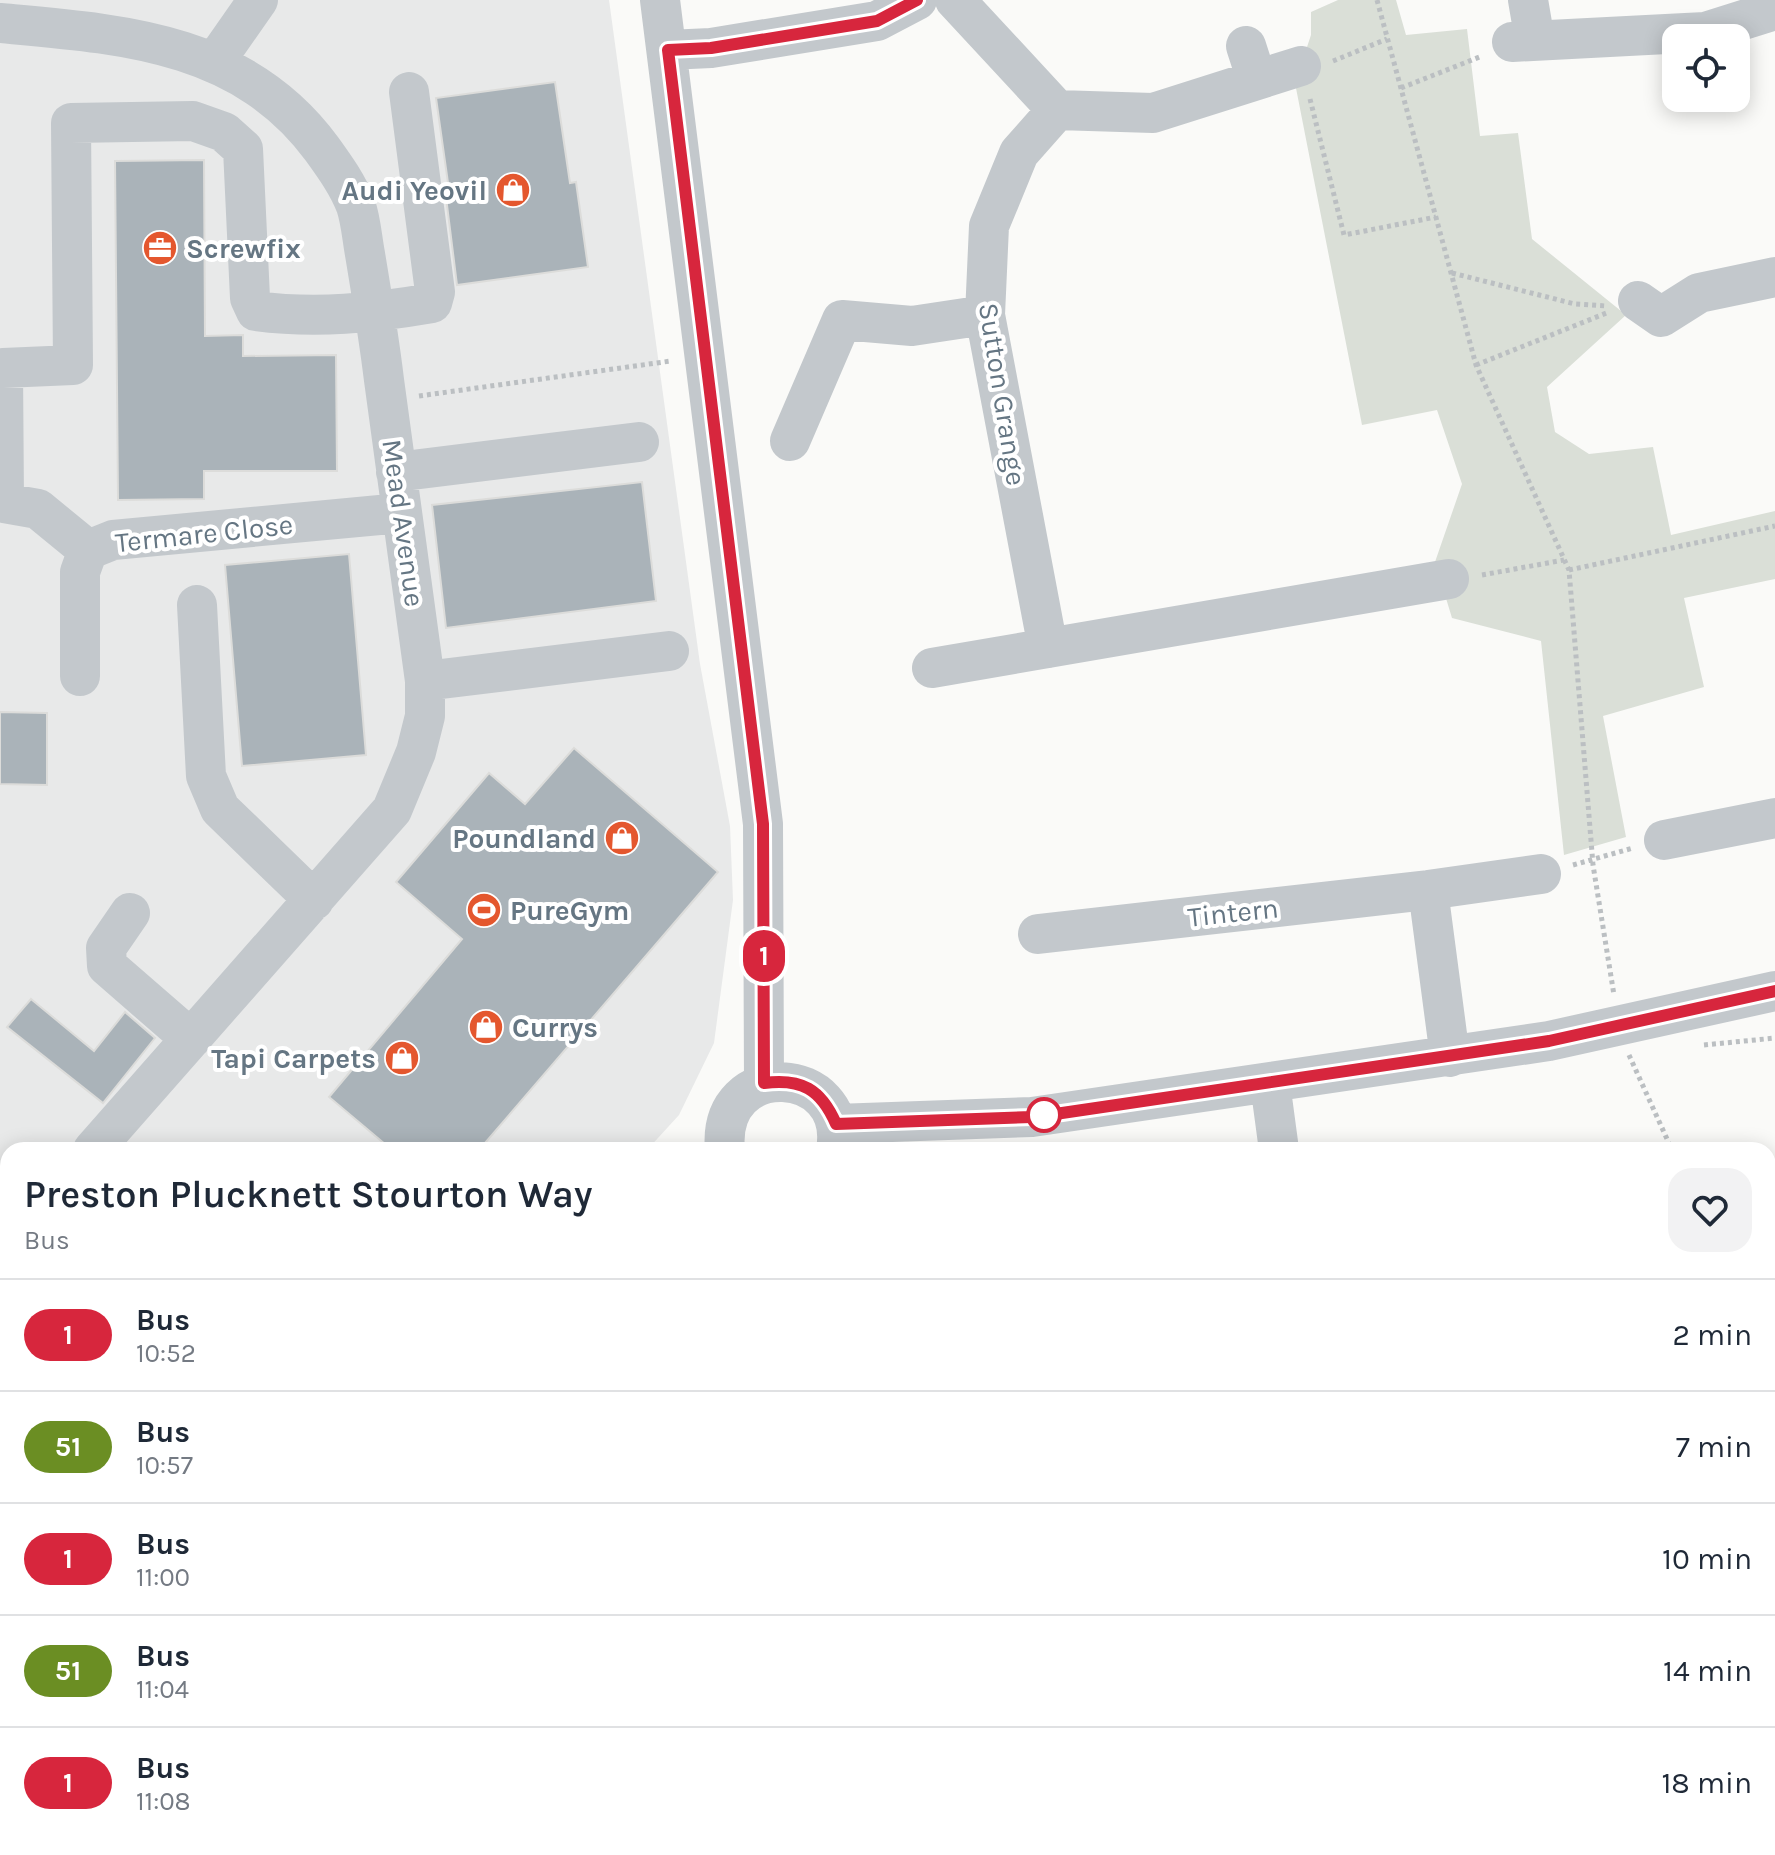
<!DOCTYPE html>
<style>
body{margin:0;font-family:Karla,sans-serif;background:#f2f2f3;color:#1f2937;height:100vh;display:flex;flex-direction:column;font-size:30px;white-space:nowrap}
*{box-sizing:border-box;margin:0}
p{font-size:26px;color:#747a83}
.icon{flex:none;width:44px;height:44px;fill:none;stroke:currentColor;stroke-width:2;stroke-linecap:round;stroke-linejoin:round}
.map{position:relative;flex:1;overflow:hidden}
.sheet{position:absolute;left:0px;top:1142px;width:1776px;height:714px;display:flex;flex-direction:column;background:#fff;border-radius:24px 24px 0 0;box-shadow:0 4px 20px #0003}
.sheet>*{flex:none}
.badge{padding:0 16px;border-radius:26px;font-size:28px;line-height:52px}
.tools{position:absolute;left:1662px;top:24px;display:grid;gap:16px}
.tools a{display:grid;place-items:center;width:88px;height:88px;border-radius:16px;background:#fff;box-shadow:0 4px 20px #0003;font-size:40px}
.map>.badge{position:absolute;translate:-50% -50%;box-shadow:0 0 0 4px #fff}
.round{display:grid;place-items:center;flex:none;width:84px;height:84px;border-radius:24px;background:#f2f2f3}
.headline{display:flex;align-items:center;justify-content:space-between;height:136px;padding:0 24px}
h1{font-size:38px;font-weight:600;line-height:60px}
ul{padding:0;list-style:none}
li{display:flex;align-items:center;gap:24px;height:112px;padding:0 24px;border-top:2px solid #e0e1e3}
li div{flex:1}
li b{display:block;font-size:30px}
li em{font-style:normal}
li .badge{min-width:88px;font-weight:700;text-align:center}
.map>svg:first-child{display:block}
</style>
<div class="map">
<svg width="1775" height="1855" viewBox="0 0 1775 1855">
<rect width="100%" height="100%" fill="#fafaf8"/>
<path fill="#e8e9e9" d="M0,0H609L700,664L730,826L733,900L714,1043L679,1115L647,1150H8V1685L0,1678Z
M520,1848H797L792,1855H566Z"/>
<path fill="#dadfd7" d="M1338,0H1396L1406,35L1467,29L1480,136L1518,133L1532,239L1626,315L1547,387L1555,432L1589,454L1653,447L1671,535L1775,511V579L1684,598L1704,687L1603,716L1626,837L1564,855L1541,641L1452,618L1435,562L1462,484L1437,410L1362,425L1295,83L1311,35V12Z
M1775,1189V1430L1768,1428V1191Z"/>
<path fill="#aab3b9" stroke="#dcdcda" stroke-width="2" d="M555,82L570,183L576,182L588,267L457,285L446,197H450L436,98Z
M204,160L205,336L243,335V356L336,355L337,471H204V499L118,500L115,161Z
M642,482L656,601L446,628L432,505Z
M349,554L366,755L242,766L225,565Z
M0,712L47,713V785L0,784Z
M574,748L718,872L479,1150H392L329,1097L462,939L396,882L489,773L525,804Z
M31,999L94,1051L125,1012L155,1038L103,1103L7,1027Z"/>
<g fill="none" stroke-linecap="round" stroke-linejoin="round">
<path stroke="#bbbfc2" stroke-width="5" stroke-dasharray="4 4" stroke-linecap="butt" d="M1377,0L1476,365L1569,570L1593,865L1614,995
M1333,61L1387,39
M1401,88L1482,56
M1310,99L1344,235L1436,217
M1452,273L1575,304L1606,306
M1476,365L1609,312
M419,396L671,361
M1569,570L1775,526
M1482,575L1564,560
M1573,865L1633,848
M1704,1045L1775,1038
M1629,1055L1672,1150
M1768,1206L1775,1205
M1768,1684L1775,1686
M1590,1855L1591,1848"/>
<path stroke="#c3c8cc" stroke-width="40" d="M660,0L763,824L764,1083
M955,0L1057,110L1153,113L1301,66
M1528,0L1535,41
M0,23C121,34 243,41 322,149C335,167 348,185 356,206C361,221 362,238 365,254C372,296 379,338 384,380C397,480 412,581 425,681V716L416,752L392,810L93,1150
M1512,42L1705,32L1772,11L1775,7
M1246,46L1257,80
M668,50L711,48L877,21L917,0
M214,63L258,0
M1638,301L1661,317L1699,293L1775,277
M790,441L842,320L912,326L985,315
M396,472L639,442
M88,550L38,509L4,503L3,368L73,365L71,123L193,121L224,132L243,149L250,298L256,311C316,319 374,313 432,303L435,292L409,92
M197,605L206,776L220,809L314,900
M1048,648L985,315L989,226L1019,153L1057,110
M932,668L1449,579
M80,676V572L88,550L113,540L401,513
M425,681L669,651
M1664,840L1775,818
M1428,890L1450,1057
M130,913L106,948L107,966L191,1039
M1038,934L1428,890L1541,874
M1270,1083L1279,1150
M836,1124L1032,1117L1549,1041L1775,991
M725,1150C716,1055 851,1064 836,1150
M0,1256L8,1246
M1768,1571L1775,1572
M0,1750L8,1739
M270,1848L299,1855
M893,1848V1855
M1107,1848L1111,1855
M1208,1848L1209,1855"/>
</g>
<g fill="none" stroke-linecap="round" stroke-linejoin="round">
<g stroke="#fff" stroke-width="18">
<path id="line" d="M917,0L877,21L711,48L668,50L763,824L764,1083C801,1078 821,1089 836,1124L1032,1117L1062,1113L1549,1041L1775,991"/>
</g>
<use href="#line" stroke="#d7263d" stroke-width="12"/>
</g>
<defs>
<g id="shop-disc" transform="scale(1.8)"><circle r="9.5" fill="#e4572e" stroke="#fff"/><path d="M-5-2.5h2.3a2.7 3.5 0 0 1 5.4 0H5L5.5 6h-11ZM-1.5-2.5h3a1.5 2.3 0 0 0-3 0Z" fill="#fff"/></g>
<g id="office-disc" transform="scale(1.8)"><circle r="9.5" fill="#e4572e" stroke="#fff"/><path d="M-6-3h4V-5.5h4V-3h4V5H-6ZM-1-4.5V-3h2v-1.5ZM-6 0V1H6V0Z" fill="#fff"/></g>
<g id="stadium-disc" transform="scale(1.8)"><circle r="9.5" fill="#e4572e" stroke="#fff"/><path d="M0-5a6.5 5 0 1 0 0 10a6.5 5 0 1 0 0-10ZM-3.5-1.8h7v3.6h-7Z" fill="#fff"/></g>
</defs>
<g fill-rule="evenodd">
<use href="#shop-disc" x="513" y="190"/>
<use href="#office-disc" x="160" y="248"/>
<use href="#shop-disc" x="622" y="838"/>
<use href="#stadium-disc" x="484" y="910"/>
<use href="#shop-disc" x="486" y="1027"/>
<use href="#shop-disc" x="402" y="1058"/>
</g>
<circle fill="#fff" stroke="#d7263d" stroke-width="4" cx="1044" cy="1115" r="16"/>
<g text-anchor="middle" stroke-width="8" stroke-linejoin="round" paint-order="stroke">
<g font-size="28" font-weight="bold" fill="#657683" stroke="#fff" text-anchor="end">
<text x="487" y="200">Audi Yeovil</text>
<text x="186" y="258" text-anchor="start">Screwfix</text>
<text x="596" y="848">Poundland</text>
<text x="510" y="920" text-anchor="start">PureGym</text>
<text x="512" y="1037" text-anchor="start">Currys</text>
<text x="376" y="1068">Tapi Carpets</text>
</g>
<g font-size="28" fill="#657683" stroke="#fff">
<text transform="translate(1003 394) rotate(81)" y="10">Sutton Grange</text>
<text transform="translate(404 523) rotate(82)" y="10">Mead Avenue</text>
<text transform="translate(204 533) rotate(-6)" y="10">Termare Close</text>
<text transform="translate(1233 912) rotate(-6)" y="10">Tintern</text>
</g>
</g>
</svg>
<div class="tools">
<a><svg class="icon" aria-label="locate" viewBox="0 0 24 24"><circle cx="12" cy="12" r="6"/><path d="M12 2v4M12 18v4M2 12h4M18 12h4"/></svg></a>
</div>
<b class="badge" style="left:764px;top:956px;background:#d7263d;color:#fff">1</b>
<section class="sheet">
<div class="headline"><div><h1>Preston Plucknett Stourton Way</h1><p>Bus</p></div><a class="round"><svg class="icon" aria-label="heart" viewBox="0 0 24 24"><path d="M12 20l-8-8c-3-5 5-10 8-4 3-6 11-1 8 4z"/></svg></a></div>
<ul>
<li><span class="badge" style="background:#d7263d;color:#fff">1</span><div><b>Bus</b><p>10:52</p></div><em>2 min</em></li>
<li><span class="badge" style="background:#6b8e23;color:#fff">51</span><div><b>Bus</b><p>10:57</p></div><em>7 min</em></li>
<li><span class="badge" style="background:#d7263d;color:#fff">1</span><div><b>Bus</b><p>11:00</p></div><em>10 min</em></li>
<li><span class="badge" style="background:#6b8e23;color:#fff">51</span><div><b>Bus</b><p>11:04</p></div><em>14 min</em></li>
<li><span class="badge" style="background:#d7263d;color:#fff">1</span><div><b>Bus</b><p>11:08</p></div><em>18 min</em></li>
</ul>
</section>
</div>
